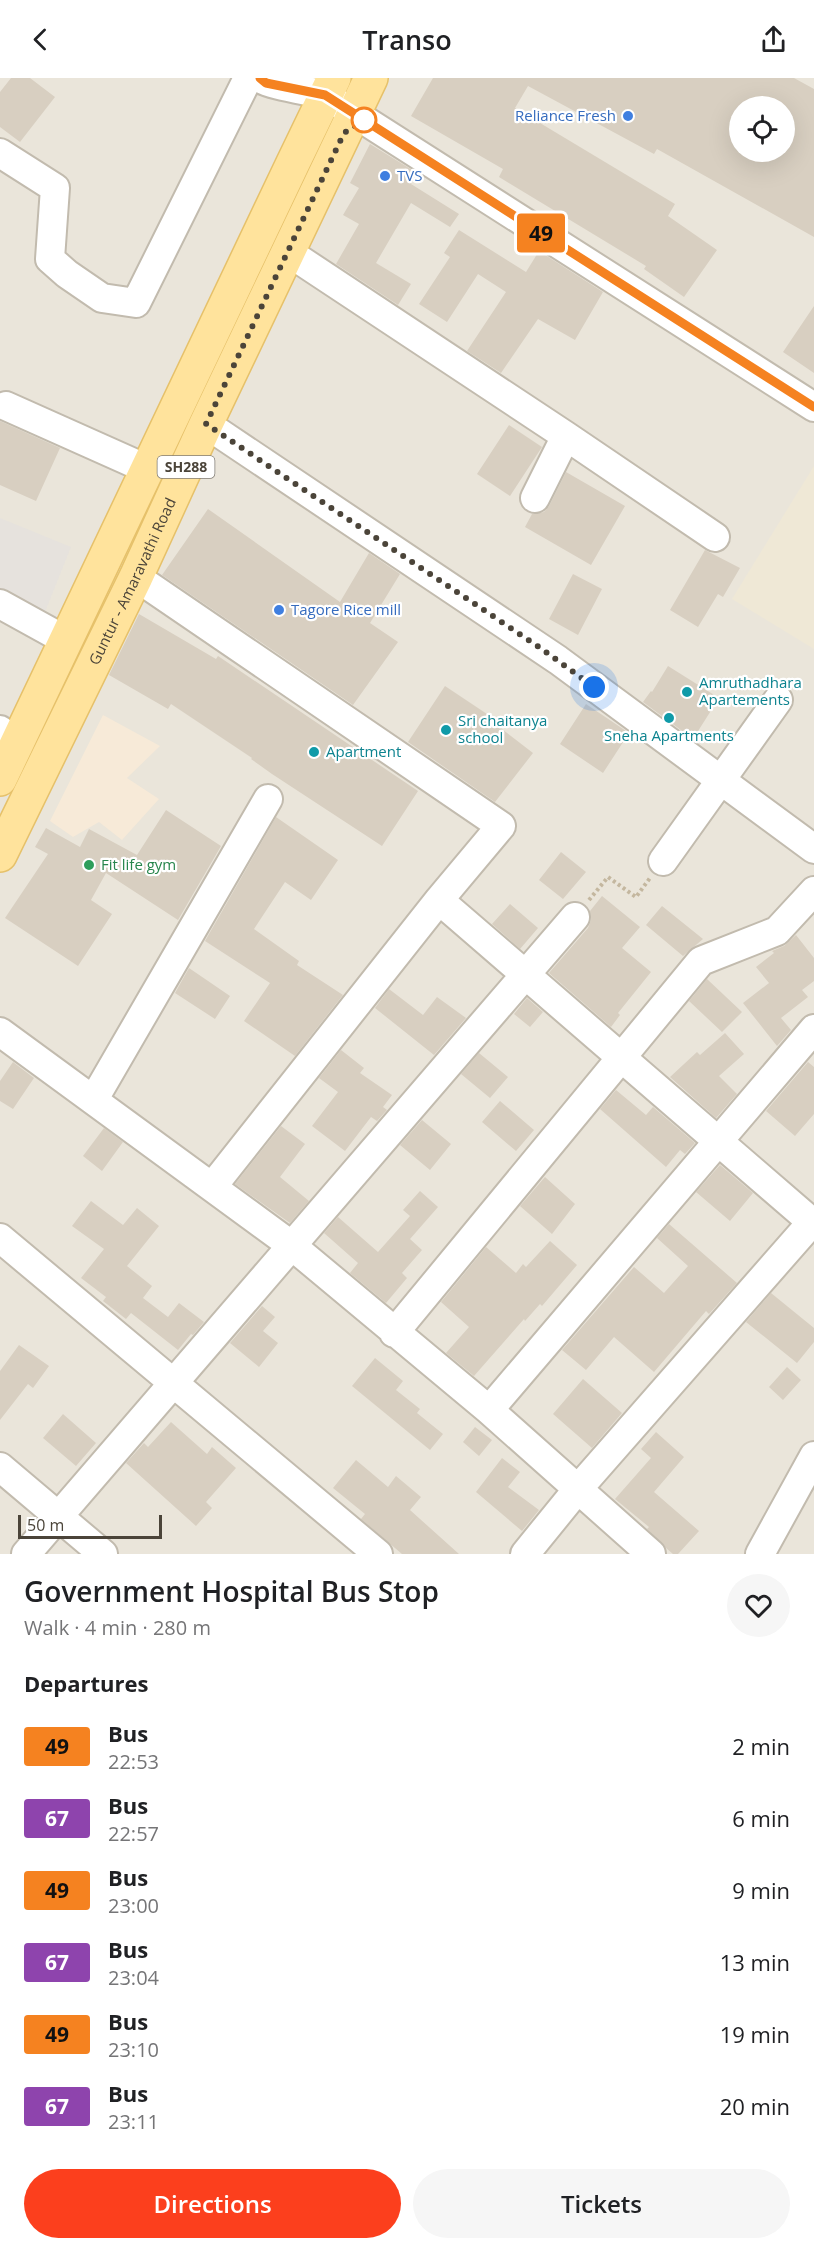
<!DOCTYPE html>
<meta charset="utf-8">
<style>
body{margin:0;font-family:"Open Sans",sans-serif;background:#f6f6f6;color:#202124;height:100vh;display:flex;flex-direction:column;font-size:22px;white-space:nowrap}
*{box-sizing:border-box;margin:0}
p{font-size:20px;color:#757577}
.icon{flex:none;width:33px;height:33px;fill:none;stroke:currentColor;stroke-width:2;stroke-linecap:round;stroke-linejoin:round}
.map{position:relative;height:1476px;overflow:hidden}
.sheet{display:flex;flex-direction:column;background:#fff;flex:1}
.sheet>*{flex:none}
.badge{padding:0 12px;border-radius:4px;font-size:21px;line-height:39px}
.buttons{position:absolute;left:729px;top:18px;display:grid;gap:12px}
.buttons a{display:grid;place-items:center;width:66px;height:66px;border-radius:50%;background:#fff;box-shadow:0 6px 24px #0002;font-size:30px}
.scale{position:absolute;left:18px;bottom:15px;width:144px;box-sizing:border-box;padding-left:6px;border:3px solid #4b4439;border-top:0;font-size:16px;line-height:21px;white-space:nowrap;color:#4b4439;-webkit-text-stroke:4px #fff;paint-order:stroke}
.you{position:absolute;width:30px;height:30px;margin:-15px;border:4px solid #fff;border-radius:50%;background:#1a73e8;box-shadow:0 0 0 9px #1a73e833}
.map>.badge{position:absolute;translate:-50% -50%;box-shadow:0 0 0 3px #fff}
h2{padding:0 24px;font-size:22px;line-height:54px}
.round{display:grid;place-items:center;flex:none;width:63px;height:63px;border-radius:32px;background:#f6f6f6}
.overview{display:flex;align-items:center;justify-content:space-between;height:102px;padding:0 24px}
h1{font-size:28px;font-weight:600;line-height:45px}
.action{display:flex;gap:12px;margin-top:auto;padding:12px 24px}
.action a{flex:1;height:69px;border-radius:36px;background:#fc3f1d;color:#fff;font-size:24px;font-weight:600;line-height:69px;text-align:center}
.action a+a{background:#f6f6f6;color:#202124}
ul{padding:0;list-style:none}
li{display:flex;align-items:center;gap:18px;height:72px;padding:0 24px}
li div{flex:1}
li b{display:block;font-size:22px}
li em{font-style:normal}
li .badge{min-width:66px;font-weight:700;text-align:center}
header{display:flex;justify-content:space-between;align-items:center;height:78px;padding:0 24px;background:#fff;font-size:27px;font-weight:600}
.map>svg:first-child{display:block}
</style>
<header><svg class="icon" aria-label="back" viewBox="0 0 24 24"><path d="M15 5l-7 7 7 7"/></svg>Transo<svg class="icon" aria-label="share" viewBox="0 0 24 24"><path d="M12 15V3M7 8l5-5 5 5M5 13v7h14v-7"/></svg></header>
<div class="map">
<svg width="814" height="1476" viewBox="0 0 814 1476">
<rect width="100%" height="100%" fill="#f6f3ec"/>
<path fill="#eae5da" fill-rule="evenodd" d="M0,0H814V1476H0ZM740,28H784V74H740Z"/>
<path fill="#f7ead8" d="M103,637L160,668L127,700L159,721L122,762L99,744L73,759L50,743Z"/>
<path fill="#e6e2dd" d="M0,440L71,469L45,534L0,513Z"/>
<path fill="#efe8d6" d="M814,388V571L732,521Z"/>
<path fill="#d8cfc1" fill-rule="evenodd" d="M11,0H30L55,19L20,64L0,49V14Z
M433,0H794L814,11V159L657,71L654,76L528,8L515,30L675,126L668,138L717,172L684,219L644,191L646,188L499,99L503,91L411,38ZM740,28H784V74H740Z
M370,66L417,95L411,106L459,136L450,149L411,125L376,185L411,206L398,227L336,186L359,146L343,137L359,110L350,105Z
M459,152L526,194L539,173L603,214L575,262L538,241L501,295L467,273L506,214L478,196L447,244L419,226L450,179L444,175Z
M814,228V295L783,274Z
M0,343L60,370L36,423L0,407Z
M509,347L542,369L510,418L477,396Z
M566,394L625,428L591,487L525,449L532,436L544,434L549,428Z
M208,431L340,524L369,475L400,496L370,545L398,564L353,627L162,497Z
M705,472L740,490L723,519L718,516L698,549L670,532Z
M573,496L602,511L578,557L549,541Z
M139,536L216,581L218,578L418,713L382,768L272,696L251,681L252,680L171,626L168,631L109,597Z
M668,588L719,620L693,661L643,624L651,613L652,614Z
M445,608L487,636L485,638L533,675L495,724L408,664Z
M586,626L629,655L603,695L560,666Z
M166,732L221,768L178,842L106,795L91,822L112,836L78,888L5,840L48,776L35,769L46,750L80,769L89,751L137,777Z
M276,739L338,782L311,822L285,804L254,851L299,883L297,887L343,917L295,978L244,943L270,905L205,863Z
M561,774L586,794L563,821L539,802Z
M602,818L640,849L622,870L651,894L618,935L620,937L611,949L549,895L588,850L591,842L590,833Z
M510,826L538,850L520,871L492,846Z
M662,828L703,861L683,878L646,847Z
M796,857L814,880V903L802,912L808,919L781,940L791,952L777,968L743,925L769,905L756,889L774,875L772,873L784,868Z
M189,890L230,918L215,941L175,915Z
M707,901L742,934L722,954L689,923Z
M389,911L423,937L437,919L466,940L434,977L375,930Z
M527,920L543,934L530,949L514,936Z
M725,955L744,976L719,998L737,1016L716,1040L670,999L697,974L700,977Z
M341,972L364,990L360,995L392,1017L383,1029L387,1032L377,1043L371,1039L345,1073L312,1048L338,1014L319,1000Z
M479,975L508,999L490,1020L461,996Z
M13,984L34,1000L13,1031L0,1023V1003Z
M808,984L814,989V1036L795,1058L766,1033Z
M616,1012L646,1037L653,1029L695,1065L685,1076L680,1072L666,1089L600,1031Z
M500,1023L534,1052L516,1073L482,1044Z
M422,1042L451,1066L430,1092L400,1067Z
M281,1048L305,1066L280,1099L309,1123L290,1145L235,1106Z
M104,1050L123,1064L102,1093L83,1078Z
M720,1087L753,1115L730,1143L696,1114Z
M545,1099L575,1126L552,1156L520,1128Z
M420,1113L438,1129L410,1161L422,1172L402,1195L407,1200L386,1225L350,1195L358,1185L324,1155L338,1139L378,1174L410,1138L403,1132Z
M91,1123L123,1147L137,1130L159,1148L127,1188L152,1208L143,1220L168,1239L179,1225L204,1244L193,1257L191,1256L178,1272L131,1235L126,1241L103,1223L106,1219L81,1200L104,1171L72,1148Z
M669,1146L737,1205L709,1236L706,1233L654,1294L614,1259L586,1292L562,1272L634,1189L664,1215L688,1188L657,1160Z
M550,1163L577,1187L542,1228L540,1226L525,1243L524,1241L474,1298L446,1275L469,1249L441,1224L486,1169L516,1195L523,1186L526,1189Z
M771,1215L814,1250V1264L797,1285L746,1244Z
M262,1228L275,1239L263,1253L278,1265L259,1289L230,1265Z
M19,1267L49,1288L33,1310L28,1306L0,1342V1293Z
M375,1280L403,1303L396,1312L420,1331L417,1335L443,1356L430,1372L352,1308Z
M787,1289L801,1302L783,1322L769,1309Z
M583,1301L622,1335L592,1370L553,1336Z
M63,1336L96,1365L76,1388L43,1360Z
M171,1344L207,1376L212,1369L236,1390L206,1424L212,1430L196,1448L126,1385L144,1365L148,1369Z
M475,1349L492,1362L479,1378L463,1364Z
M656,1354L684,1379L654,1414L699,1453L678,1476H673L666,1470L647,1451L649,1449L615,1421L651,1380L641,1371Z
M502,1380L520,1394L508,1409L539,1432L522,1453L476,1414Z
M356,1382L388,1409L396,1398L421,1419L410,1432L459,1476H402L361,1441L365,1436L333,1410Z"/>
<g fill="none" stroke-linecap="round" stroke-linejoin="round">
<g stroke="#c2bbae" stroke-width="32">
<path id="minor" d="M260,0C268,7 311,13 325,17L814,329
M0,75L55,110L50,181L67,196L102,220L136,225L248,0
M288,174L566,358L715,459
M6,328L147,391
M206,346L558,582L814,771
M535,420L566,358
M136,499L501,748L439,822L212,1109
M0,526L67,563
M0,652L17,665
M663,783L778,622
M439,822L814,1146
M0,954L291,1167L489,1332L651,1476
M94,1021L268,721
M0,1160L378,1476
M394,1255L701,883L777,853L814,813
M489,1332L814,951
M0,1389L103,1476
M26,1476L575,839
M525,1476L577,1412L812,1144
M760,1476L814,1378"/>
</g>
<g stroke="#e6c16a" stroke-width="36">
<g id="major">
<path d="M0,701C112,468 221,233 334,0"/>
<path id="s1" d="M0,777L136,499L206,346L371,0"/>
</g>
</g>
<path stroke="#c4b79f" stroke-width="4" stroke-dasharray="3 3" stroke-linecap="butt" d="M589,822L608,799L636,819L650,800"/>
<use href="#minor" stroke="#fff" stroke-width="28"/>
<use href="#major" stroke="#ffe39c" stroke-width="33"/>
</g>
<g fill="none" stroke-linecap="round" stroke-linejoin="round">
<g stroke="#fff" stroke-width="14">
<path id="line" d="M260,0L266,5L325,17L814,329"/>
</g>
<use href="#line" stroke="#f58220" stroke-width="9"/>
<path stroke="#4b4439" stroke-width="6" stroke-dasharray="0 10.8" d="M364,42L344,55L206,346L539,569L594,609"/>
</g>
<g fill="#3f7fe0" stroke="#fff" stroke-width="2">
<circle cx="628" cy="38" r="6"/>
<circle cx="385" cy="98" r="6"/>
<circle cx="279" cy="532" r="6"/>
</g>
<circle fill="#fff" stroke="#f58220" stroke-width="3" cx="364" cy="42" r="12"/>
<g fill="#0f9aa8" stroke="#fff" stroke-width="2">
<circle cx="687" cy="614" r="6"/>
<circle cx="669" cy="640" r="6"/>
<circle cx="446" cy="652" r="6"/>
<circle cx="314" cy="674" r="6"/>
</g>
<circle fill="#2e9e5b" stroke="#fff" stroke-width="2" cx="89" cy="787" r="6"/>
<g text-anchor="middle" stroke-width="4.5" stroke-linejoin="round" paint-order="stroke">
<rect fill="#fff" stroke="#817c74" stroke-width="1.5" x="157.5" y="378" width="57" height="22" rx="4.5"/>
<g font-size="14" font-weight="bold" fill="#4b4439">
<text x="186" y="394">SH288</text>
</g>
<g font-size="15" fill="#366cbe" stroke="#fff" text-anchor="start">
<text x="616" y="43" text-anchor="end">Reliance Fresh</text>
<text x="397" y="103">TVS</text>
<text x="291" y="537">Tagore Rice mill</text>
</g>
<g font-size="15" fill="#4b4439" stroke="#fff">
<text dy="5" stroke="none"><textPath href="#s1" startOffset="304">Guntur - Amaravathi Road</textPath></text>
</g>
<g font-size="15" fill="#0d838f" stroke="#fff" text-anchor="start">
<text x="699" y="610">Amruthadhara<tspan x="699" dy="17">Apartements</tspan></text>
<text x="458" y="648">Sri chaitanya<tspan x="458" dy="17">school</tspan></text>
<text x="669" y="663" text-anchor="middle">Sneha Apartments</text>
<text x="326" y="679">Apartment</text>
</g>
<g font-size="15" fill="#27864d" stroke="#fff" text-anchor="start">
<text x="101" y="792">Fit life gym</text>
</g>
</g>
</svg>
<div class="buttons">
<a><svg class="icon" aria-label="locate" viewBox="0 0 24 24"><circle cx="12" cy="12" r="6"/><path d="M12 2v4M12 18v4M2 12h4M18 12h4"/></svg></a>
</div>
<div class="scale">50 m</div>
<div class="you" style="left:594px;top:609px"></div>
<b class="badge" style="left:541px;top:155px;background:#f58220;color:#111">49</b>
</div>
<section class="sheet">
<div class="overview"><div><h1>Government Hospital Bus Stop</h1><p>Walk · 4 min · 280 m</p></div><a class="round"><svg class="icon" aria-label="heart" viewBox="0 0 24 24"><path d="M12 20l-8-8c-3-5 5-10 8-4 3-6 11-1 8 4z"/></svg></a></div>
<h2>Departures</h2>
<ul>
<li><span class="badge" style="background:#f58220;color:#111">49</span><div><b>Bus</b><p>22:53</p></div><em>2 min</em></li>
<li><span class="badge" style="background:#8e44ad;color:#fff">67</span><div><b>Bus</b><p>22:57</p></div><em>6 min</em></li>
<li><span class="badge" style="background:#f58220;color:#111">49</span><div><b>Bus</b><p>23:00</p></div><em>9 min</em></li>
<li><span class="badge" style="background:#8e44ad;color:#fff">67</span><div><b>Bus</b><p>23:04</p></div><em>13 min</em></li>
<li><span class="badge" style="background:#f58220;color:#111">49</span><div><b>Bus</b><p>23:10</p></div><em>19 min</em></li>
<li><span class="badge" style="background:#8e44ad;color:#fff">67</span><div><b>Bus</b><p>23:11</p></div><em>20 min</em></li>
</ul>
<div class="action"><a>Directions</a><a>Tickets</a></div>
</section>
